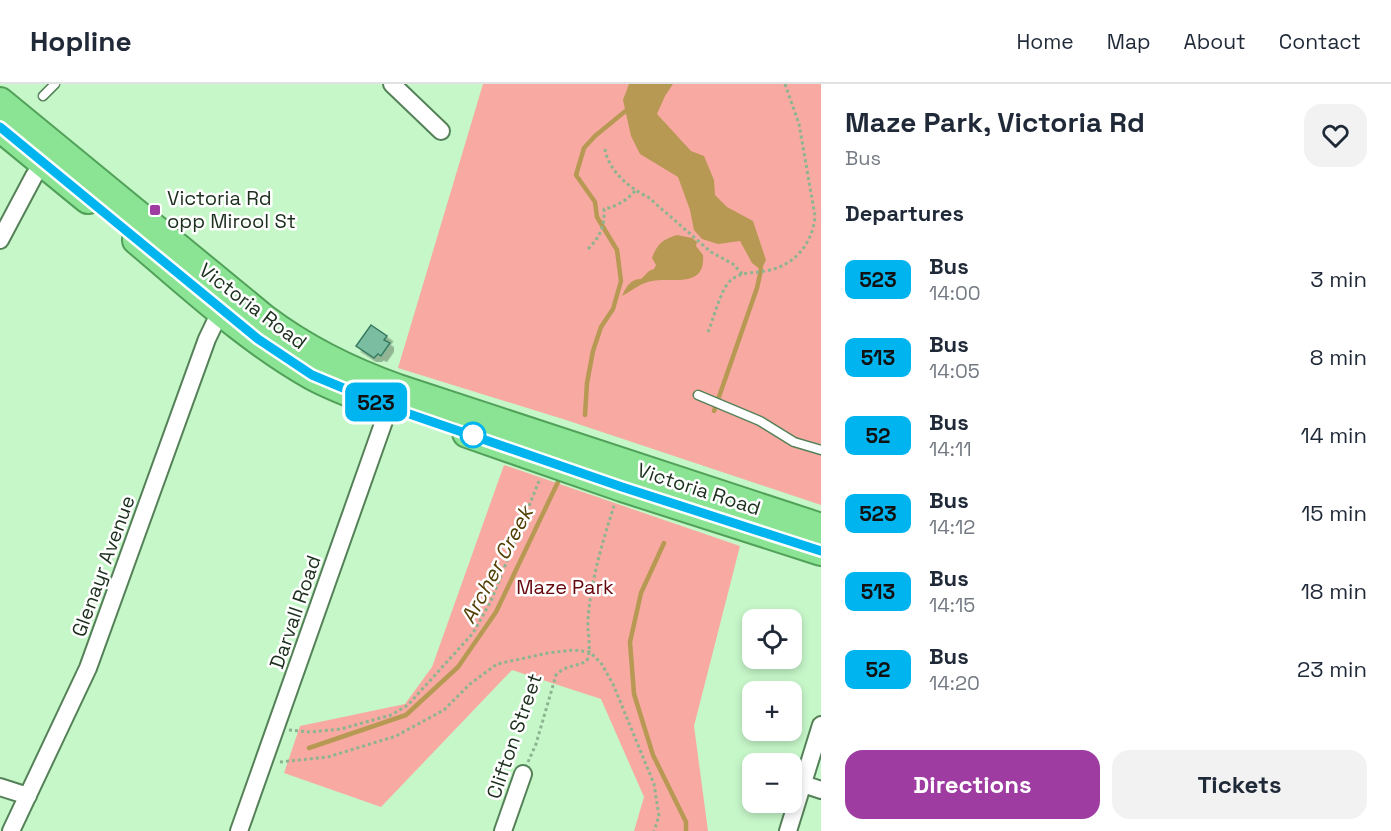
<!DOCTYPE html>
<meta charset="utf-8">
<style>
body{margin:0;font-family:"Space Grotesk",sans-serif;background:#f2f2f3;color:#1f2937;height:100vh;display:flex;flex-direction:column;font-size:22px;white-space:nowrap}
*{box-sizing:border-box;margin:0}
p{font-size:20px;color:#747a83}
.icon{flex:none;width:33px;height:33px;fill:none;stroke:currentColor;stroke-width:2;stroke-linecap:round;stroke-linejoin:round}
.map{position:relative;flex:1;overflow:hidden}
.panel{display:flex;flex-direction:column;background:#fff;width:570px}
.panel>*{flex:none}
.badge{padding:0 12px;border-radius:9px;font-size:21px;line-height:39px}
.controls{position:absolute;left:742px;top:525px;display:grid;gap:12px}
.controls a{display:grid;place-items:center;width:60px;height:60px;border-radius:12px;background:#fff;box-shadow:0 3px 9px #0003;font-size:30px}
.map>.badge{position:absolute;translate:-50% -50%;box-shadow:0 0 0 3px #fff}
h2{padding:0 24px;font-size:22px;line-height:54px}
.round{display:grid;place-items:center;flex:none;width:63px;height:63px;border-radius:18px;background:#f2f2f3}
.overview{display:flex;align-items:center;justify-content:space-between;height:102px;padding:0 24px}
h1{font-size:28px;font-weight:700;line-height:45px}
.primary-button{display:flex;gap:12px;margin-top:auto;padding:12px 24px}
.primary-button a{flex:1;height:69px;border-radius:18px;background:#9e3ca2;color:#fff;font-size:24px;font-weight:700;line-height:69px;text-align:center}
.primary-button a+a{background:#f2f2f3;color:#1f2937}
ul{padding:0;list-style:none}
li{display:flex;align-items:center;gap:18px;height:78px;padding:0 24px}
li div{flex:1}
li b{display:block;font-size:22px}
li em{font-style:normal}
li .badge{min-width:66px;font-weight:700;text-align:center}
header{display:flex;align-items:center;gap:36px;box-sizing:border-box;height:84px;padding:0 30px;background:#fff;border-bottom:2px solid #e0e1e3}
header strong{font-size:28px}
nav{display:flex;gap:33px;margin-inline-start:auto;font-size:21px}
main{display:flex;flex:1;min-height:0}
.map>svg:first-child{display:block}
</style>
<header>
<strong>Hopline</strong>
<nav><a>Home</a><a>Map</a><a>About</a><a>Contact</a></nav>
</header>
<main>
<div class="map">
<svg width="821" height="747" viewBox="0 0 821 747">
<defs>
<filter id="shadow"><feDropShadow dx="5.5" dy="5.5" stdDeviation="0" flood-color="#0004"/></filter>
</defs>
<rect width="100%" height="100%" fill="#c6f7c9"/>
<path fill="#f8aaa2" d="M483,0H821V421L566,336L398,284Z
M504,381L740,462L694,642L708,747H634L644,713L601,615L512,586L381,723L284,689L300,642L405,620L432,583Z"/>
<path fill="#b79954" d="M629,0H673L665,12L657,30L691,67L704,72L714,96L715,111L727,123L753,137L766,176L761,186L752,179L740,157L718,160L702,155L694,146L690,126L678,93L640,70L631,52L623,16Z
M677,151L692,154L697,158L696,162L703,171C706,205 671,193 652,197C640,199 632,207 622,212C626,203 630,195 641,195L649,187L654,185L656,181L652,174C657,160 663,155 677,151Z"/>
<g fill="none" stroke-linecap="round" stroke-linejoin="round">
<path stroke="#b79954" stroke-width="4.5" d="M714,327L757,204L761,186L760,181
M585,331L587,299L593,267L601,243L613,225L621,197L617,166L597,133L595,118L576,91L584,64L595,52L628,25
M664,459L641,509L630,558L634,610L653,671L686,738V747
M309,664L406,631L458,583L496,528L558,398"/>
</g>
<path fill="#7abda1" stroke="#377a61" stroke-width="1.5" filter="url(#shadow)" d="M371,241L387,252L384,256L390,259L381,272L378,270L374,274L356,262Z"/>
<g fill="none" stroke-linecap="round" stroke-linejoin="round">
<g stroke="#558158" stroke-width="11">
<path id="service" d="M43,12L55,0
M698,311L760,337L794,358L821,366"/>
</g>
<g stroke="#558158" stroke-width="20">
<path id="minor" d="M392,0L441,47
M0,156L34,92L43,79
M803,700L821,706
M0,703L28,712
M11,747L88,584L207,255L221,226
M239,747L389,323
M503,747L523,690
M788,747L821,641"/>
</g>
<g stroke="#51a159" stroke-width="32">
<path id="trunk" d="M0,18L264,235C305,266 350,288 398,305L821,444
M0,43L88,115
M137,156C193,203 248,255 312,291C332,302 354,310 375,318
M467,349L622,403L821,467"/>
</g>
<path stroke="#8db490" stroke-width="3" stroke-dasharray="3 3" stroke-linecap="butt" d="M605,65C608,86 629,104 648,113L711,168L733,180L742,190
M588,165C600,153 605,142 604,125C616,123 627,116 635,107
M708,248C713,236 721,205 730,197C742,186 756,190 770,186C796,180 813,158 815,132L799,40L785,0
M289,646L310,648L341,645L391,631L408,621L473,549L491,517L539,397
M280,678L328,673L396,652L444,626L470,600L497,580L548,569L573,566L590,568L601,579L613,600L654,700L659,732L654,747
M528,678L536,660L556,591C566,581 575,583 587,577C592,562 587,550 588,535C591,497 602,459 614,422"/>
<use href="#service" stroke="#fff" stroke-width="8"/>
<use href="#minor" stroke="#fff" stroke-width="16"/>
<use href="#trunk" stroke="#8ae494" stroke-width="28"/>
</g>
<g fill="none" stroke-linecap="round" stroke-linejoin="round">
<g stroke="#fff" stroke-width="14">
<path id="line" d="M0,43L258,255L312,291L389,323L622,403L821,467"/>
</g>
<use href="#line" stroke="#00b5ef" stroke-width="9"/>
</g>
<rect fill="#9e3ca2" stroke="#fff" stroke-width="2" x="149" y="120" width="12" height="12" rx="3"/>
<circle fill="#fff" stroke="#00b5ef" stroke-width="3" cx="473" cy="351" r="12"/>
<g text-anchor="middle" stroke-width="5" stroke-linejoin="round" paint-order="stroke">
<g font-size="20" fill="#1c2f1d" stroke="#fff" text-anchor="start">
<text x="167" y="121">Victoria Rd<tspan x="167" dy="23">opp Mirool St</tspan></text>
</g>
<g font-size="20" fill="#1c2f1d" stroke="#fff">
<text transform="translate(253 222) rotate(37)" y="7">Victoria Road</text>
<text transform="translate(699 405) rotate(18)" y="7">Victoria Road</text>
<text transform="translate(103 482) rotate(-70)" y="7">Glenayr Avenue</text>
<text transform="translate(295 528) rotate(-71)" y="7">Darvall Road</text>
<text transform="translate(514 652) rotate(-71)" y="7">Clifton Street</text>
</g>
<g font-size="20" fill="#65060c" stroke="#fff">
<text x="565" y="510">Maze Park</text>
</g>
<g font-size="21" font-style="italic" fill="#533e03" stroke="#fff">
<text transform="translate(497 481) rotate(-62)" y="7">Archer Creek</text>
</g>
</g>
</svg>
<div class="controls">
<a><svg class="icon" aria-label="locate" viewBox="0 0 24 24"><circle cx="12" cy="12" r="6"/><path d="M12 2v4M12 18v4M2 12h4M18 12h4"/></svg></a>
<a>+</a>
<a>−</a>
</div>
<b class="badge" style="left:376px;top:318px;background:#00b5ef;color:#111">523</b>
</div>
<section class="panel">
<div class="overview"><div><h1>Maze Park, Victoria Rd</h1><p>Bus</p></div><a class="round"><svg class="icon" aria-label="heart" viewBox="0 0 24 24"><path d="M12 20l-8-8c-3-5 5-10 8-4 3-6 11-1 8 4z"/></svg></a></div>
<h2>Departures</h2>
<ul>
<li><span class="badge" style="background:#00b5ef;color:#111">523</span><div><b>Bus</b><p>14:00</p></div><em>3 min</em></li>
<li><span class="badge" style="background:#00b5ef;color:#111">513</span><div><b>Bus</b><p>14:05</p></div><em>8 min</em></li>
<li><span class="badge" style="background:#00b5ef;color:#111">52</span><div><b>Bus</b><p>14:11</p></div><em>14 min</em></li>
<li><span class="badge" style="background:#00b5ef;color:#111">523</span><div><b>Bus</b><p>14:12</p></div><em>15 min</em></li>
<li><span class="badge" style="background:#00b5ef;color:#111">513</span><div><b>Bus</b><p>14:15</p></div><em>18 min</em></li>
<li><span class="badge" style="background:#00b5ef;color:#111">52</span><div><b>Bus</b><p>14:20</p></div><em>23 min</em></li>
</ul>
<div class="primary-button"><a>Directions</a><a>Tickets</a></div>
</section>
</main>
